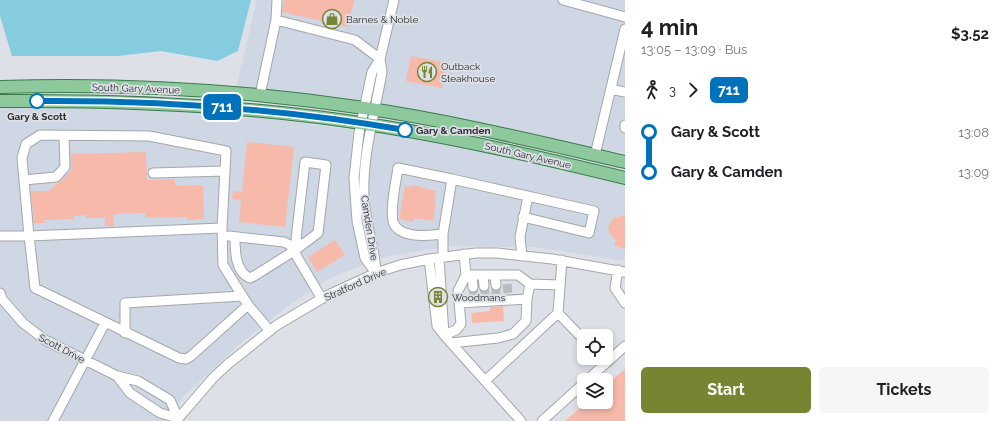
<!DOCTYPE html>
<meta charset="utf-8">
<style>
body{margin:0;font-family:Raleway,sans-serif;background:#f6f6f6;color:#202124;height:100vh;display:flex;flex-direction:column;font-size:15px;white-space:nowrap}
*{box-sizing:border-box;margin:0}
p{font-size:13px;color:#757577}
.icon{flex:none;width:22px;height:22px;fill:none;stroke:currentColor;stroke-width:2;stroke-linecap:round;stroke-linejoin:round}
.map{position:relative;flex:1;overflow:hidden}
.sheet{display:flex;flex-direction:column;background:#fff;width:380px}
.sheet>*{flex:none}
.badge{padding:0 8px;border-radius:6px;font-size:14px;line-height:26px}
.buttons{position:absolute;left:577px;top:329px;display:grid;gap:8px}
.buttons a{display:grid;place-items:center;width:36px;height:36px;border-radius:6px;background:#fff;box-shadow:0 2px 6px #0003;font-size:20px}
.map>.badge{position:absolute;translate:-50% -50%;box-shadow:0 0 0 2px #fff}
.legs{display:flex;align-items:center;gap:6px;height:44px;padding:0 16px;font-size:13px}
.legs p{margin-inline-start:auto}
.overview{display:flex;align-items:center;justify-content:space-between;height:68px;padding:0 16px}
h1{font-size:22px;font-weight:700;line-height:30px}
.cta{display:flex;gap:8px;margin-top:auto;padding:8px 16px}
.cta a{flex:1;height:46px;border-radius:6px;background:#778533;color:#fff;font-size:16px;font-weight:700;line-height:46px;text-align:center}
.cta a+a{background:#f6f6f6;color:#202124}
ul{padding:0 16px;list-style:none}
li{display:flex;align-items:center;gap:14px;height:40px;font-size:15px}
li i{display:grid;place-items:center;width:6px;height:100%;margin:0 5px;background:currentColor}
li i::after{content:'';width:10px;height:10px;margin:-5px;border:3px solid;border-radius:50%;background:#fff}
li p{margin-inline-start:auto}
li:first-child i{background:linear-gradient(#0000 50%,currentColor 0)}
li:last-child i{background:linear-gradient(currentColor 50%,#0000 0)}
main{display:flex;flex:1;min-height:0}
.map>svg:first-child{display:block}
</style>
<main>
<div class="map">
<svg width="625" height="421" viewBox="0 0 625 421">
<rect width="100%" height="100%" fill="#dde1e7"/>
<path fill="#ced7e3" d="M257,0H392L379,55L361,103L236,88Z
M398,0H625V153L576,146L381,107L383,58Z
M55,105L236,112L293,122L358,130L352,176L366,264L332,277L288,306L242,342L185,395L164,421H0V107Z
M374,129L444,142L625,182V261L536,247L452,246L389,256L378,259L371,230L366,168Z"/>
<path fill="#86cce0" d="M0,0H251L238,51L217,61L161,51L118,56H12L0,16Z"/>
<path fill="#f7b9aa" d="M284,0H354L348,27L282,12Z
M411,56L447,63L442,88L406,81Z
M247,142L294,147L285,227L239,222L241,200L232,199L233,191L242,192Z
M146,152L147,180L175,179V186L203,185L204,219L187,220V217L145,218V213L113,214L114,226H105V218H86L85,215L74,216L73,219L44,220L45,223H34L31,191H49L71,171V154Z
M412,185L436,191L434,201L436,202L433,221L414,218L413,222L399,219L405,186L412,187Z
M625,215V249L614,246L616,240L610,234L608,228L611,221L614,218Z
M335,240L345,255L317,272L308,257Z
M503,306L504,321L472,323L471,313L490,311V307Z
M625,369V421H565L587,402H606V385Z"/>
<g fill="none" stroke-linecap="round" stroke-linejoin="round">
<path stroke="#b9bdc2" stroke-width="9" stroke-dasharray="9 4.5" stroke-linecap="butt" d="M507,284L508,294
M496,285V296
M484,286L485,296
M473,287L474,298"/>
<g stroke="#a3a7ac" stroke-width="11">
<path id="minor" d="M563,0L625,17
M276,20L355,40L380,59
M611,89L625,92
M260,95L276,20L277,0
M625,125V128
M595,155L625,29
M153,173L225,171
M24,180L56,177L65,167L64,135
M222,228L29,236L22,158L26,144L40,135L149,136L226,151L222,228L223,265L248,305
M443,234C432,235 419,237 409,234C403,233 396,229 394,224C389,213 396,181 398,168L452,179
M0,236H29L35,288L179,358L186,359L191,356L248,305L270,331
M229,236L284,242L290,245L322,299
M235,237C235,250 235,272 250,278L254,276L294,251L318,233L326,165L305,162L296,239L300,246
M464,254L466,275L458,291L461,324L456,330L444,335L521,421
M522,256L520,237L528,196
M443,257V234L452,179L594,211L589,233L523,217
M439,258L444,335
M429,259L437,326L444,335
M618,270L615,288L625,303
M376,273L365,258L357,221L354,178L359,133L372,72L380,59L394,0
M376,273C375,247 365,223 364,197C362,156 375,113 382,72L380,59
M466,275H518L530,284L560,285
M472,275L473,287
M483,275L484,286
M495,275L496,285
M0,293L2,299L23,323L45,340L117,376L138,381L170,400L178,418
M460,303L527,299
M558,313L584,340
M125,333V303L242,296
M451,343L498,338L513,334L526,321L527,299L530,284
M117,376L130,393L160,413L178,418
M587,380L625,346
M485,381L558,313L562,260
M53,421L105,323
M176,421L213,378L228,364L277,325L328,295L376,273L400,265L429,259L476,253H497L552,259L625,272
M542,421L584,383"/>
</g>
<g stroke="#3a7a4c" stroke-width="14">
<path id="major" d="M0,87C122,83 244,90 364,108C452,121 538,142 625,162
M0,101C125,100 250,105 373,125C458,138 542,158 625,178"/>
</g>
<use href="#minor" stroke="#fff" stroke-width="9"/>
<use href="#major" stroke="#8ec89d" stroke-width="12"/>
</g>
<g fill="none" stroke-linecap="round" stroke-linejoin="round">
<g stroke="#fff" stroke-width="9">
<path id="line-1" d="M37,101C160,100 284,109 405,130"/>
</g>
<use href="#line-1" stroke="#0072bc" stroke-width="6"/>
</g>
<defs>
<g id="shop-ring" transform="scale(1)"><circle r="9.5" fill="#dde1e7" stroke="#778533" stroke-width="1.5"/><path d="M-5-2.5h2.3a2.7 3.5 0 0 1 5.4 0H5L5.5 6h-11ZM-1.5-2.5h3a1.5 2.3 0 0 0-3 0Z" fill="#778533"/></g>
<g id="restaurant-ring" transform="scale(1)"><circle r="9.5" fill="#dde1e7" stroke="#778533" stroke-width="1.5"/><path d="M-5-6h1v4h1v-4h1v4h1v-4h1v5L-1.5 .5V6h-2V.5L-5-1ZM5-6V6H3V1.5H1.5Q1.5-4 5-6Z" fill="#778533"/></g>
<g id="building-ring" transform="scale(1)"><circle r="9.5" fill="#dde1e7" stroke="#778533" stroke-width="1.5"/><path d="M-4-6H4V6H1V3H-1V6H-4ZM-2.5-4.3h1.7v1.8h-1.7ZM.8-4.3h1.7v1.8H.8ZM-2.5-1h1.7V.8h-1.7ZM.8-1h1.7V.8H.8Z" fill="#778533"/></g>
</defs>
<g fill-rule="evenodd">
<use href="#shop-ring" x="332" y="19"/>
<use href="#restaurant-ring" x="427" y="72"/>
<use href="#building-ring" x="438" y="297"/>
</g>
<g fill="#fff" stroke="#0072bc" stroke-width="2">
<circle cx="37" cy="101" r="7"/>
<circle cx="405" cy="130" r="7"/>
</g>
<g text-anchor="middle" stroke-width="3.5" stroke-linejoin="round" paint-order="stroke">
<g font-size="10" fill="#2a2c2e" stroke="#dde1e7" text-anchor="start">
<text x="346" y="23">Barnes &amp; Noble</text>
<text x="441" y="70">Outback<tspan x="441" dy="12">Steakhouse</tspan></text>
<text x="452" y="301">Woodmans</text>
</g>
<g font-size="10" fill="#2a2c2e" stroke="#dde1e7">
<text transform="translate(136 88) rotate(2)" y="4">South Gary Avenue</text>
<text transform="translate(528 155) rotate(13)" y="4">South Gary Avenue</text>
<text transform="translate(370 228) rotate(81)" y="4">Camden Drive</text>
<text transform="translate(355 284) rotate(-24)" y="4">Stratford Drive</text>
<text transform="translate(62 348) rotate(28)" y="4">Scott Drive</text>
</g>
<g font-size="10" font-weight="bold" fill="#2a2c2e" stroke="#dde1e7">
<text x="37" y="120">Gary &amp; Scott</text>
<text x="416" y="134" text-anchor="start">Gary &amp; Camden</text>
</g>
</g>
</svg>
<div class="buttons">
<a><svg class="icon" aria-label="locate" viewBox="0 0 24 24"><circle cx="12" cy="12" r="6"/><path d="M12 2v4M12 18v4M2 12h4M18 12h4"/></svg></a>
<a><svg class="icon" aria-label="layers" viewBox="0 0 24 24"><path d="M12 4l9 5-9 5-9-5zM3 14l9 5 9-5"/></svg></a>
</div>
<b class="badge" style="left:222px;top:107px;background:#0072bc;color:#fff">711</b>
</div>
<section class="sheet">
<div class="overview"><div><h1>4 min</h1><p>13:05 – 13:09 · Bus</p></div><b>$3.52</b></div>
<div class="legs"><svg class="icon" aria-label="walk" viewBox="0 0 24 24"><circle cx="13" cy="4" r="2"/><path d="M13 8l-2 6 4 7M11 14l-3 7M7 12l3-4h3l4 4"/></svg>3<svg class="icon" aria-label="forward" viewBox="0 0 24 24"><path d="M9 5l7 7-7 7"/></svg><b class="badge" style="background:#0072bc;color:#fff">711</b></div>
<ul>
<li><i style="color:#0072bc"></i><b>Gary &amp; Scott</b><p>13:08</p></li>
<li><i style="color:#0072bc"></i><b>Gary &amp; Camden</b><p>13:09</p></li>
</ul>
<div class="cta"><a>Start</a><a>Tickets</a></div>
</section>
</main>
